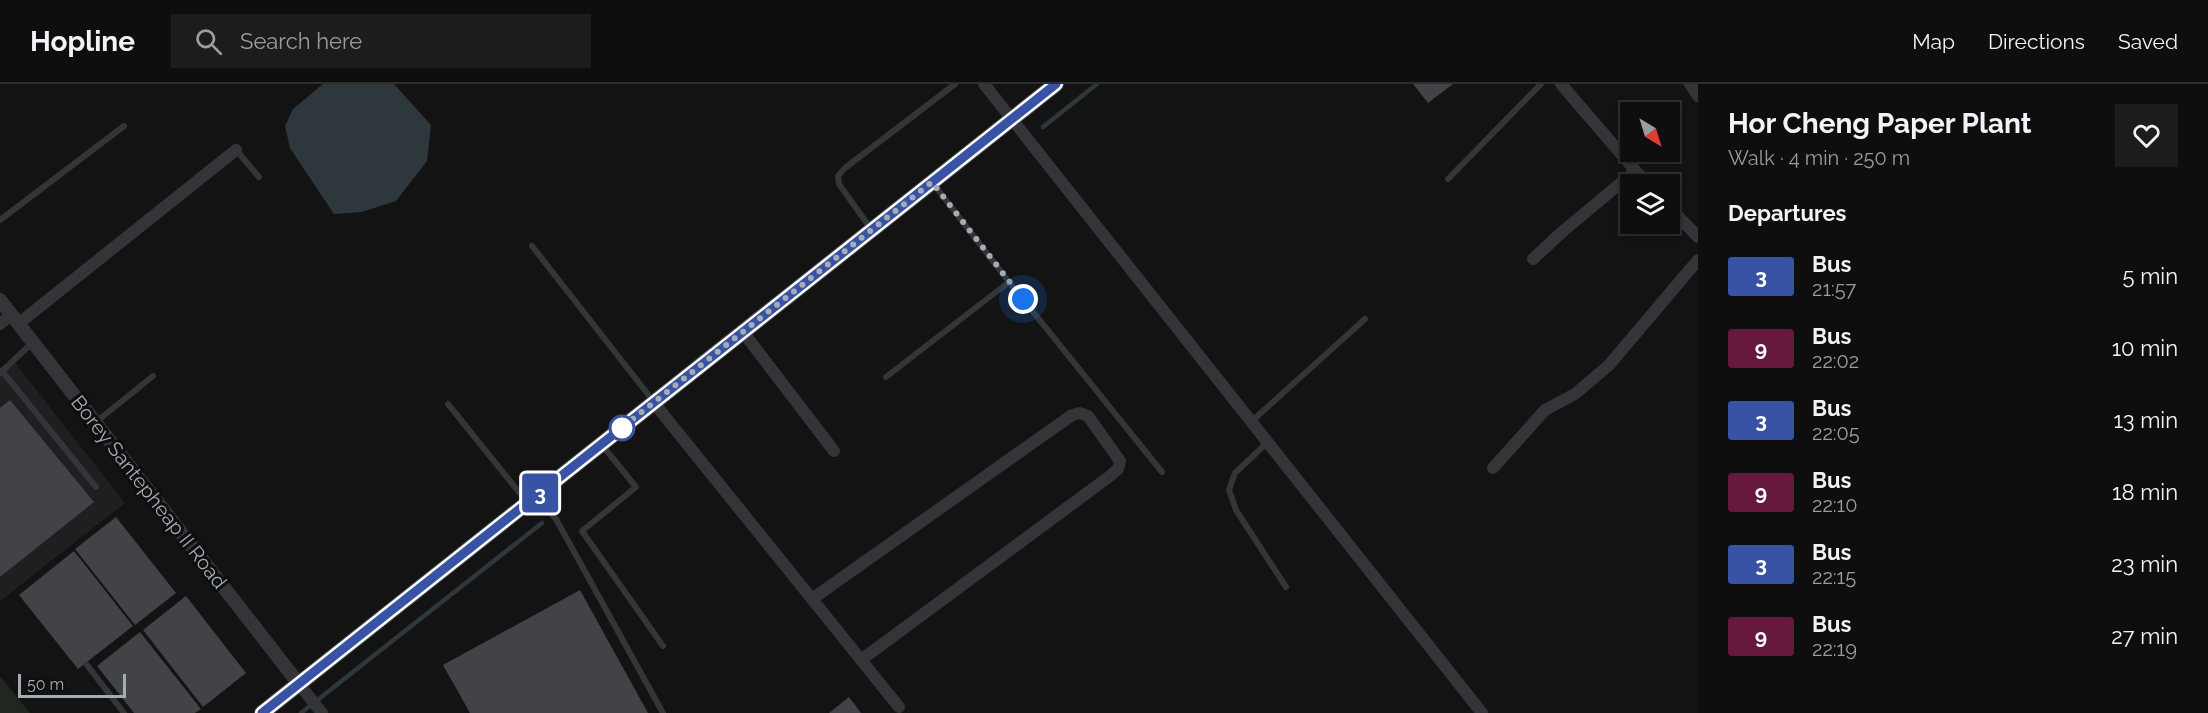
<!DOCTYPE html>
<meta charset="utf-8">
<style>
body{margin:0;font-family:Raleway,sans-serif;background:#1c1c1d;color:#f1f3f6;height:100vh;display:flex;flex-direction:column;font-size:22px;white-space:nowrap}
*{box-sizing:border-box;margin:0}
p{font-size:20px;color:#9b9c9e}
.icon{flex:none;width:33px;height:33px;fill:none;stroke:currentColor;stroke-width:2;stroke-linecap:round;stroke-linejoin:round}
.map{position:relative;flex:1;overflow:hidden}
.details{display:flex;flex-direction:column;background:#0e0e0f;width:510px}
.details>*{flex:none}
.badge{padding:0 12px;border-radius:4px;font-size:21px;line-height:39px}
.needle{width:39px;rotate:142deg}
.controls{position:absolute;left:1620px;top:18px;display:grid;gap:12px}
.controls a{display:grid;place-items:center;width:60px;height:60px;border-radius:0px;background:#0e0e0f;box-shadow:0 3px 9px #0003,0 0 0 2px #2e2e2f;font-size:30px}
.scale{position:absolute;left:18px;bottom:15px;width:108px;box-sizing:border-box;padding-left:6px;border:3px solid #a5abb4;border-top:0;font-size:16px;line-height:21px;white-space:nowrap;color:#a5abb4;-webkit-text-stroke:4px #0e0e0f;paint-order:stroke}
.you{position:absolute;width:30px;height:30px;margin:-15px;border:4px solid #fff;border-radius:50%;background:#1a73e8;box-shadow:0 0 0 9px #1a73e833}
.map>.badge{position:absolute;translate:-50% -50%;box-shadow:0 0 0 3px #fff}
h2{padding:0 30px;font-size:22px;line-height:54px}
.round{display:grid;place-items:center;flex:none;width:63px;height:63px;border-radius:0px;background:#1c1c1d}
.summary{display:flex;align-items:center;justify-content:space-between;height:102px;padding:0 30px}
h1{font-size:28px;font-weight:700;line-height:45px}
ul{padding:0;list-style:none}
li{display:flex;align-items:center;gap:18px;height:72px;padding:0 30px}
li div{flex:1}
li b{display:block;font-size:22px}
li em{font-style:normal}
li .badge{min-width:66px;font-weight:700;text-align:center}
header{display:flex;align-items:center;gap:36px;box-sizing:border-box;height:84px;padding:0 30px;background:#0e0e0f;border-bottom:2px solid #2e2e2f}
header strong{font-size:28px}
nav{display:flex;gap:33px;margin-inline-start:auto;font-size:21px}
.search{width:420px;height:54px;background:#1c1c1d;display:flex;align-items:center;gap:15px;box-sizing:border-box;padding:0 21px;border-radius:0px;color:#9b9c9e;font-size:22px}
main{display:flex;flex:1;min-height:0}
.map>svg:first-child{display:block}
</style>
<header>
<strong>Hopline</strong>
<div class="search"><svg class="icon" aria-label="search" viewBox="0 0 24 24"><circle cx="10" cy="10" r="6"/><path d="M15 15l6 6"/></svg>Search here</div>
<nav><a>Map</a><a>Directions</a><a>Saved</a></nav>
</header>
<main>
<div class="map">
<svg width="1698" height="629" viewBox="0 0 1698 629">
<rect width="100%" height="100%" fill="#131314"/>
<path fill="#1f1f21" d="M12,275L125,419L0,517V284Z"/>
<path fill="#1f2720" d="M0,592L30,629H0Z"/>
<path fill="#2d373c" d="M323,0H394L431,41L427,77L396,117L362,128L334,130L290,64L285,42L293,25Z"/>
<g fill="none" stroke-linecap="round" stroke-linejoin="round">
<path stroke="#2d373c" stroke-width="4.5" d="M1043,43L1097,0
M301,629L542,439"/>
</g>
<path fill="#424347" d="M1413,0H1453L1428,19Z
M10,316L94,418L0,493V324Z
M116,433L176,509L135,541L75,465Z
M74,467L133,542L78,585L19,511Z
M580,506L648,629H470L443,581Z
M186,512L246,589L203,623L143,546Z
M140,548L201,625L195,629H134L97,582Z
M849,613L861,629H829Z"/>
<g fill="none" stroke-linecap="round" stroke-linejoin="round">
<path stroke="#343539" stroke-width="6" d="M236,66L259,93
M1448,95L1541,0
M932,98L1009,198L1162,388
M0,136L124,42
M871,145L839,100L838,92L845,84L955,0
M532,162L654,318
M2,287L96,403
M0,289L32,259
M886,293L1009,198
M448,320L527,418
M1252,337L1365,235
M96,338L153,292
M1268,358L1235,389L1229,406L1236,426L1286,503
M602,361L636,403L582,447L663,562
M537,412L556,435L663,629
M87,581L124,629"/>
<path stroke="#343539" stroke-width="12" d="M984,0L1482,629
M1561,0L1647,100
M1690,0L1698,12
M1670,124L1698,153
M1533,175L1562,148L1634,88
M0,240L12,230
M18,240L236,66
M743,248L834,367
M654,319L899,623
M1493,384L1545,326L1575,310L1609,281L1698,176
M812,515L1072,331L1080,329L1088,332L1120,377L1118,385L1110,392L861,576
M299,600L322,629"/>
<path stroke="#343539" stroke-width="14" d="M0,216L299,600"/>
<path stroke="#424549" stroke-width="16" d="M262,629L1056,0"/>
</g>
<g fill="none" stroke-linecap="round" stroke-linejoin="round">
<g stroke="#fff" stroke-width="14">
<path id="line" d="M262,629L1056,0"/>
</g>
<use href="#line" stroke="#3853a4" stroke-width="9"/>
<path stroke="#a5abb4" stroke-width="6" stroke-dasharray="0 10.8" d="M622,344L619,346L932,98L1023,215"/>
</g>
<circle fill="#fff" stroke="#3853a4" stroke-width="3" cx="622" cy="344" r="12"/>
<g text-anchor="middle" stroke-width="6" stroke-linejoin="round" paint-order="stroke">
<g font-size="20" fill="#a5abb4" stroke="#0e0e0f">
<text transform="translate(149 408) rotate(52)" y="7">Borey Santepheap II Road</text>
</g>
</g>
</svg>
<div class="controls">
<a><svg class="needle" viewBox="-14 -14 28 28"><path d="M0-13l5 13h-10z" fill="#e53935"/><path d="M0 13l5-13h-10z" fill="#9b9c9e"/></svg></a>
<a><svg class="icon" aria-label="layers" viewBox="0 0 24 24"><path d="M12 4l9 5-9 5-9-5zM3 14l9 5 9-5"/></svg></a>
</div>
<div class="scale">50 m</div>
<div class="you" style="left:1023px;top:215px"></div>
<b class="badge" style="left:540px;top:409px;background:#3853a4;color:#fff">3</b>
</div>
<section class="details">
<div class="summary"><div><h1>Hor Cheng Paper Plant</h1><p>Walk · 4 min · 250 m</p></div><a class="round"><svg class="icon" aria-label="heart" viewBox="0 0 24 24"><path d="M12 20l-8-8c-3-5 5-10 8-4 3-6 11-1 8 4z"/></svg></a></div>
<h2>Departures</h2>
<ul>
<li><span class="badge" style="background:#3853a4;color:#fff">3</span><div><b>Bus</b><p>21:57</p></div><em>5 min</em></li>
<li><span class="badge" style="background:#66183d;color:#fff">9</span><div><b>Bus</b><p>22:02</p></div><em>10 min</em></li>
<li><span class="badge" style="background:#3853a4;color:#fff">3</span><div><b>Bus</b><p>22:05</p></div><em>13 min</em></li>
<li><span class="badge" style="background:#66183d;color:#fff">9</span><div><b>Bus</b><p>22:10</p></div><em>18 min</em></li>
<li><span class="badge" style="background:#3853a4;color:#fff">3</span><div><b>Bus</b><p>22:15</p></div><em>23 min</em></li>
<li><span class="badge" style="background:#66183d;color:#fff">9</span><div><b>Bus</b><p>22:19</p></div><em>27 min</em></li>
</ul>
</section>
</main>
